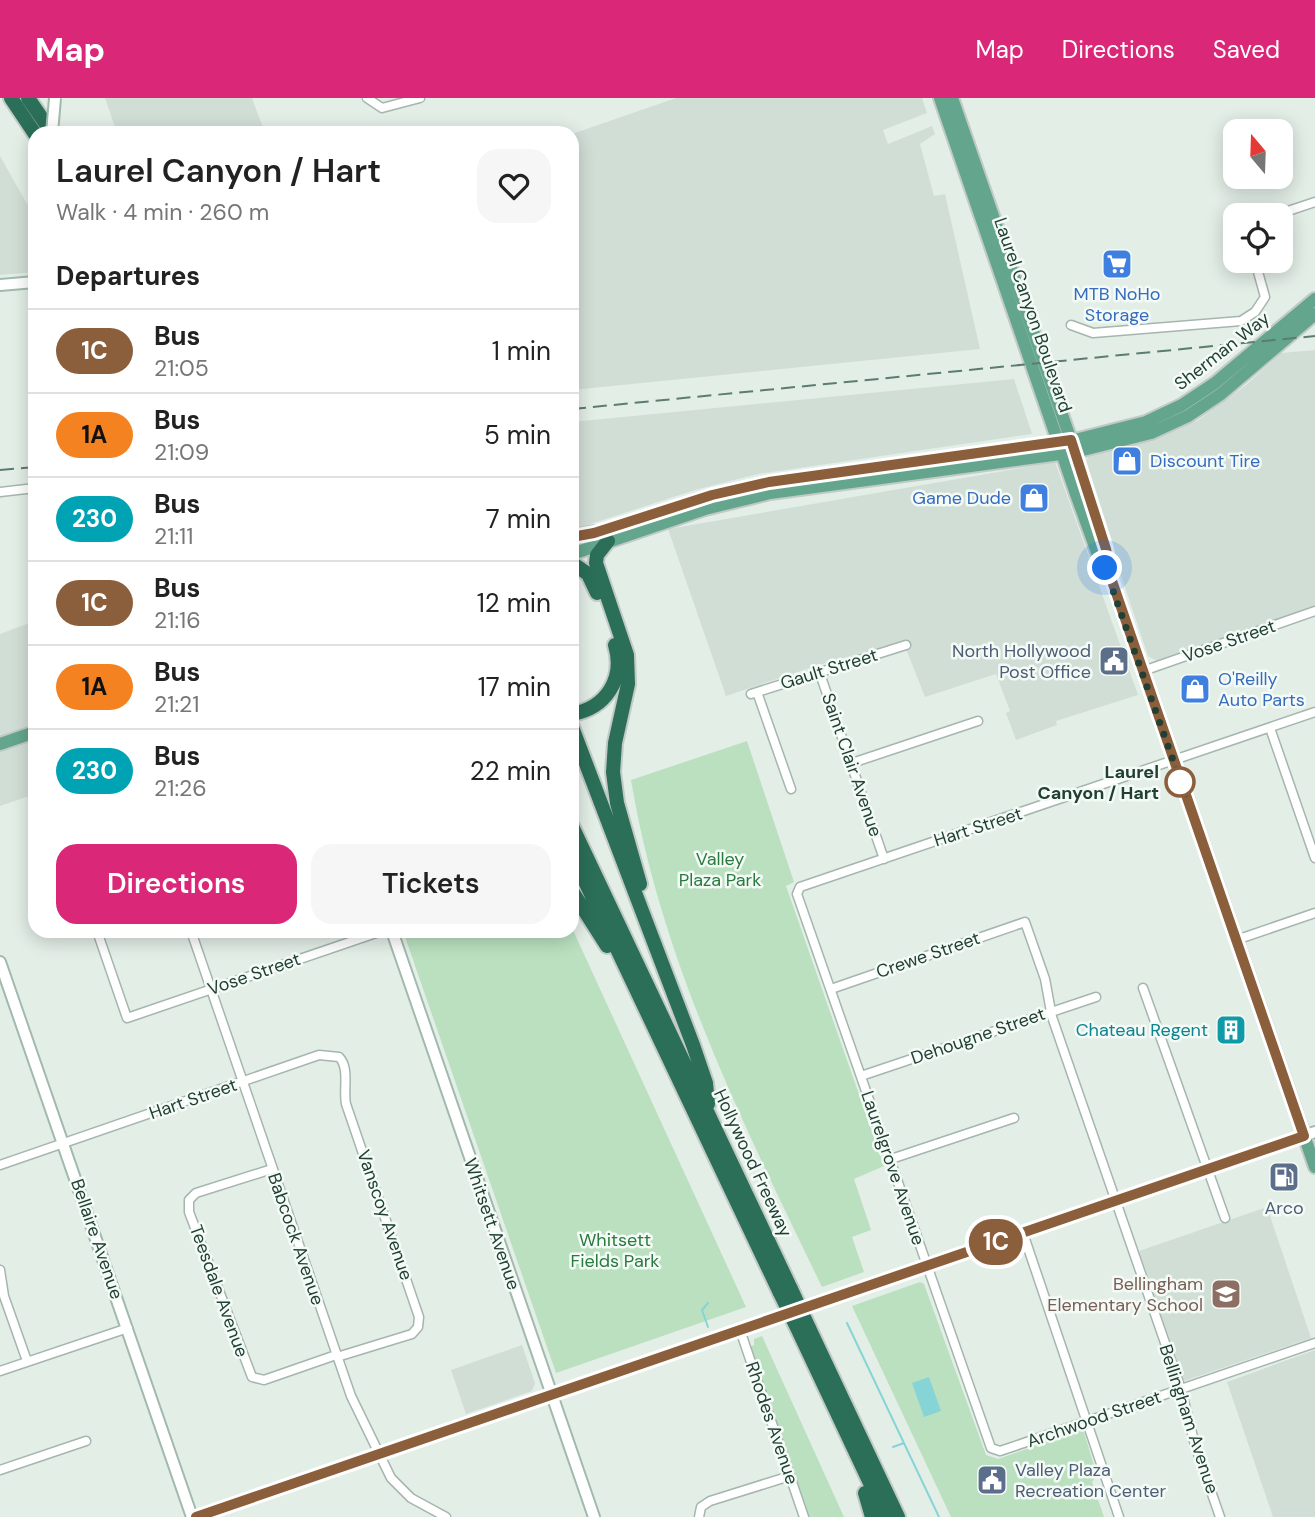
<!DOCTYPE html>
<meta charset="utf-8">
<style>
body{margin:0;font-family:"DM Sans",sans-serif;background:#f6f6f6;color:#222;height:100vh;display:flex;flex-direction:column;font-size:26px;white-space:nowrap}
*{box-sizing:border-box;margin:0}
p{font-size:23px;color:#767676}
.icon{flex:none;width:38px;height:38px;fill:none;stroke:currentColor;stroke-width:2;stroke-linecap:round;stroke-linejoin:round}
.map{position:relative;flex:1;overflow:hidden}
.sheet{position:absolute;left:28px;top:28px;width:551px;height:812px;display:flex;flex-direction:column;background:#fff;border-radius:21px;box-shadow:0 4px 18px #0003}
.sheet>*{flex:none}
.badge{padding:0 14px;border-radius:23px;font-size:24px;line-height:46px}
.needle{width:46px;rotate:341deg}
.fabs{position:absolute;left:1223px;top:21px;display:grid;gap:14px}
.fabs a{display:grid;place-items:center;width:70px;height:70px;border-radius:14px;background:#fff;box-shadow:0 4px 18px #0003;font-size:35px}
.you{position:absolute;width:35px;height:35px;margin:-18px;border:5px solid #fff;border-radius:50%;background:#1a73e8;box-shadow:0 0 0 10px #1a73e833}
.map>.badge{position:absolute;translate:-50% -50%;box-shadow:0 0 0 4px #fff}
h2{padding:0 28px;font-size:26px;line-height:63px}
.round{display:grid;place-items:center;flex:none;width:74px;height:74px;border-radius:21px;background:#f6f6f6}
.summary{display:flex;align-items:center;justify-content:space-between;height:119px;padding:0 28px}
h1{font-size:33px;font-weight:600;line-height:52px}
.action{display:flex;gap:14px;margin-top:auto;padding:14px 28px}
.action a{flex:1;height:80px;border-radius:21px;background:#db2777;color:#fff;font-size:28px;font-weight:600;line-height:80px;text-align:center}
.action a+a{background:#f6f6f6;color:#222}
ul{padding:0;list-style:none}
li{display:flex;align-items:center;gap:21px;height:84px;padding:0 28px;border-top:2px solid #e0e0e0}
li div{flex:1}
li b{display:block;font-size:26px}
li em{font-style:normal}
li .badge{min-width:77px;font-weight:700;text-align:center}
header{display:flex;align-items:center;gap:42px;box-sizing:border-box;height:98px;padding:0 35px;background:#db2777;color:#fff}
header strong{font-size:33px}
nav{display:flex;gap:38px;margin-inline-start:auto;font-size:24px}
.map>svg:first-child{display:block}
</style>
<header>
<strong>Map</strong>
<nav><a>Map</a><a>Directions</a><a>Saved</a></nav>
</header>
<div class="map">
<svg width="1315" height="1419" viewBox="0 0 1315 1419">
<rect width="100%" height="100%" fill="#e3eee7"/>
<path fill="#d1ded6" d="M105,0H252L265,35H117Z
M676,0H922L927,15L883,32L888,46L932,28L935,36L920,46L934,98L945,96L980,251L572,292V36Z
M0,58L35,120V174L0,177Z
M1315,252V507L1157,563L1148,558L1084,367L1088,359L1130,348L1197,323L1246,287L1281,255Z
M1014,281L1032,336L758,376L695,392L572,432V324Z
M1055,364L1138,597L1056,623L1057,627L1016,642L1006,615L1010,613L996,576L925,599L903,543L822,566L726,598L668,431Z
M32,524L35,533V696L0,708V536Z
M1267,1109L1311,1240L1184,1283L1139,1153Z
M522,1247L535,1285L532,1293L466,1316L451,1272Z
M1315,1252V1419H1273L1227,1284Z"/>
<path fill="#bae0c0" d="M747,643L794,784L786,788L884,1068L854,1081L871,1132L852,1139L864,1174L822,1189C743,1026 661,862 631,682Z
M572,830L746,1209L556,1275L403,833H572Z
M920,1184L924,1186L986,1357L998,1361L1083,1331L1097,1377L1092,1384L1104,1419H951L852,1208Z
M762,1238L844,1419H809L750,1249L754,1247V1241Z"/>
<path fill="#87d4d6" d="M929,1279L941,1313L924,1319L912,1285Z"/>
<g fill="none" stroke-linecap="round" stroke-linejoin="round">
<path stroke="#87d4d6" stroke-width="2" d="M708,1205L702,1212L708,1229
M847,1225L939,1419
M893,1349L904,1345"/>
<g stroke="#a5b6ae" stroke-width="11">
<path id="street" d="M367,0L382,10L420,0
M1276,117L1315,104
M1071,227L1093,235L1241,223L1255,214L1265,199L1255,163
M0,394L35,390
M819,573L884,761
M1143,573L1315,513
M757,594L791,691
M751,596L906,547
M1315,614L800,789L797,796L991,1350L1000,1353L1012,1349L1315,1245
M1270,630L1315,760
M852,665L978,623
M97,833L127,920L382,833
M191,833L351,1298L391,1380L411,1400L446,1419
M1236,842L1315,815
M1143,890L1225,1120
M831,891L1025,824L1045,881L1052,919L1181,1291L1195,1347L1220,1419
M861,978L1096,899
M891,1061L1014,1020
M0,1067L319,957L339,959C350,970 343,991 346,1006L419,1219L418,1229L412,1236L337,1259
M272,1071L196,1095L189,1102V1114L252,1279L264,1282L336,1257
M1023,1135L1119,1419
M0,1172L4,1198L27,1263
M740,1232L804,1419
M0,1273L128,1230
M0,1372L86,1343
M699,1419L701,1409L710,1403L790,1378"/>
</g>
<g stroke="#a0baae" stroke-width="14">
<path id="secondary" d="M0,187L35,184
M392,833L594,1419
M0,864L192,1419
M196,1419L1315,1034"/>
</g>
<g stroke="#c1cac6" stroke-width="16">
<path id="primary" d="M940,0L1076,396L1098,457L1112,483L1315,1069
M952,0L1075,354L1110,469
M586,438L712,397L769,384L1071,343L1146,324L1182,307L1215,285L1315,201
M572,456L705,411L770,395L1075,354L1151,335L1188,318L1221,296L1315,216
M0,646L35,634"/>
</g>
<g stroke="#c1cac6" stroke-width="18">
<path id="highway" d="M11,0L35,36
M28,0L52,35
M572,439L594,435
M608,443L597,457L596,465L627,557L628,586L615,645L613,674L617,705L640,786
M572,465L588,476L597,495
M572,616C606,610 625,581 615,547
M572,629L693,947L706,985L708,1006
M572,728L791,1191
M572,756L780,1195
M572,793L607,848
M809,1230L898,1419
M799,1234L886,1419
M865,1395L872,1419"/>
</g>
<use href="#street" stroke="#fff" stroke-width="8"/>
<use href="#secondary" stroke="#fff" stroke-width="10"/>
<use href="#primary" stroke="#64a68d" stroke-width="12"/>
<use href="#highway" stroke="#2b6f58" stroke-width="14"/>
<path stroke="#5c7c6f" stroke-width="2" stroke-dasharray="14 7" stroke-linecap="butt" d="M572,311L1315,238
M0,372L35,369"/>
<g stroke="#a0baae" stroke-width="14" stroke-linecap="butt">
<path id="secondary-bridge" d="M52,35L55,0"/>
</g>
<g stroke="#c1cac6" stroke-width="18" stroke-linecap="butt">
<path id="highway-bridge" d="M791,1191L809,1230
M780,1195L799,1234"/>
</g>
<use href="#secondary-bridge" stroke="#fff" stroke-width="10"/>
<use href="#highway-bridge" stroke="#2b6f58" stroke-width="14"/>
</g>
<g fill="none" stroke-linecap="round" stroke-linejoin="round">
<g stroke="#fff" stroke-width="16">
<path id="line" d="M196,1419L1304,1038L1112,483L1106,451L1071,342L769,384L712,397L594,435L572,439"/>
</g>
<use href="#line" stroke="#8b5e3c" stroke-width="10"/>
<path stroke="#214034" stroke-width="7" stroke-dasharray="0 12.6" d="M1105,470L1185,696L1180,684"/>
</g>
<defs>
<g id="supermarket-square" transform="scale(1.575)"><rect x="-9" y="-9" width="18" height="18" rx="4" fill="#3f7fe0" stroke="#f4faf6"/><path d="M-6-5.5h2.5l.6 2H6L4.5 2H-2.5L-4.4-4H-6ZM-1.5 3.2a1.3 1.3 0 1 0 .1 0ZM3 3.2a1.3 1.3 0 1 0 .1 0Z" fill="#fff"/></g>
<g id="shop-square" transform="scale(1.575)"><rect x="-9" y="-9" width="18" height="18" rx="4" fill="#3f7fe0" stroke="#f4faf6"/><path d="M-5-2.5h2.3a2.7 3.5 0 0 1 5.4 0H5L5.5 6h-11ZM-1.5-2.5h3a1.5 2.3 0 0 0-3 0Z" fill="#fff"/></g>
<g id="civic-square" transform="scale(1.575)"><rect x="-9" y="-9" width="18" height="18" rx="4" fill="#5c6f8a" stroke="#f4faf6"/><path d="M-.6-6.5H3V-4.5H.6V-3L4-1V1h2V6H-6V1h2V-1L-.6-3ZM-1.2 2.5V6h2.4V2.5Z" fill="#fff"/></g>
<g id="building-square" transform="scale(1.575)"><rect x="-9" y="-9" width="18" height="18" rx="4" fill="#0f9aa8" stroke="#f4faf6"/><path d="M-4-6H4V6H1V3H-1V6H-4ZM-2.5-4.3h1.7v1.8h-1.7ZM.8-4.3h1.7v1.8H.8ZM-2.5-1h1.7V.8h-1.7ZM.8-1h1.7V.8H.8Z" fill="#fff"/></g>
<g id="fuel-square" transform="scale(1.575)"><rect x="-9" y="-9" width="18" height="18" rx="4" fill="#5c6f8a" stroke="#f4faf6"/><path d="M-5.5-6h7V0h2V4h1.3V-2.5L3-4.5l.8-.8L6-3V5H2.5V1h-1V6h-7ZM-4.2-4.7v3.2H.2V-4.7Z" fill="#fff"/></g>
<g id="school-square" transform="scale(1.575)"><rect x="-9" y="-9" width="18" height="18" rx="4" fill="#8d6e63" stroke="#f4faf6"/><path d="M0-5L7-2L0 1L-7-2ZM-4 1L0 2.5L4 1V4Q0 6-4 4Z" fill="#fff"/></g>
</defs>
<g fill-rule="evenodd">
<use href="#supermarket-square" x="1117" y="166"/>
<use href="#shop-square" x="1127" y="363"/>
<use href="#shop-square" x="1034" y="400"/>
<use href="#civic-square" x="1114" y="563"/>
<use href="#shop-square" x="1195" y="591"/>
<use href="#building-square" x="1231" y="932"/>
<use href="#fuel-square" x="1284" y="1079"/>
<use href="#school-square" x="1226" y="1196"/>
<use href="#civic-square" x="992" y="1382"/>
</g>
<circle fill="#fff" stroke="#8b5e3c" stroke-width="3.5" cx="1180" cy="684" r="14"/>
<g text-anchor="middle" stroke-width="5" stroke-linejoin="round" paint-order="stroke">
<g font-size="18" fill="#366cbe" stroke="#f4faf6" text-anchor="start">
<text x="1117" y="202" text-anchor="middle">MTB NoHo<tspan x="1117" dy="21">Storage</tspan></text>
<text x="1150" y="369">Discount Tire</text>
<text x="1011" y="406" text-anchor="end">Game Dude</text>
<text x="1218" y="587">O'Reilly<tspan x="1218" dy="21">Auto Parts</tspan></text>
</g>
<g font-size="18" fill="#214034" stroke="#f4faf6">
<text transform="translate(1033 217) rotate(71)" y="6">Laurel Canyon Boulevard</text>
<text transform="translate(1222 253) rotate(-38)" y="6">Sherman Way</text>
<text transform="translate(1229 543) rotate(-19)" y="6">Vose Street</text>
<text transform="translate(829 571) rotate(-17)" y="6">Gault Street</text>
<text transform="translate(852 667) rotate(71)" y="6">Saint Clair Avenue</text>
<text transform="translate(978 729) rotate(-18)" y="6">Hart Street</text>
<text transform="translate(928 857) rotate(-19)" y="6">Crewe Street</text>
<text transform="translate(254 876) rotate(-19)" y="6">Vose Street</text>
<text transform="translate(978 938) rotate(-19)" y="6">Dehougne Street</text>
<text transform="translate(193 1001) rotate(-19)" y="6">Hart Street</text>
<text transform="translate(753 1065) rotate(65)" y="6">Hollywood Freeway</text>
<text transform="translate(893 1070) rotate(71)" y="6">Laurelgrove Avenue</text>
<text transform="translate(385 1117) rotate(71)" y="6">Vanscoy Avenue</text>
<text transform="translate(492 1126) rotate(71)" y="6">Whitsett Avenue</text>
<text transform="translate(97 1141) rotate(71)" y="6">Bellaire Avenue</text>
<text transform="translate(296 1141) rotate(71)" y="6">Babcock Avenue</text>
<text transform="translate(219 1193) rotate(70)" y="6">Teesdale Avenue</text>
<text transform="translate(1094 1321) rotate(-19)" y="6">Archwood Street</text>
<text transform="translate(1189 1321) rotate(72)" y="6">Bellingham Avenue</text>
<text transform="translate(772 1325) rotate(71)" y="6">Rhodes Avenue</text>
</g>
<g font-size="18" fill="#4e5e75" stroke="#f4faf6" text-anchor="end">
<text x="1091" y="559">North Hollywood<tspan x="1091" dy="21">Post Office</tspan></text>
<text x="1284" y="1116" text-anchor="middle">Arco</text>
<text x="1015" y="1378" text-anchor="start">Valley Plaza<tspan x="1015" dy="21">Recreation Center</tspan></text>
</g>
<g font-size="18" font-weight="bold" fill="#214034" stroke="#f4faf6" text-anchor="end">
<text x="1159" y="680">Laurel<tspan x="1159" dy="21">Canyon / Hart</tspan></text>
</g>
<g font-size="18" fill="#287a3e" stroke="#f4faf6">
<text x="720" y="767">Valley<tspan x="720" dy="21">Plaza Park</tspan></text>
<text x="615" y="1148">Whitsett<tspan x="615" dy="21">Fields Park</tspan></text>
</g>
<g font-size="18" fill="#0d838f" stroke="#f4faf6" text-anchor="end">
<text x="1208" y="938">Chateau Regent</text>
</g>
<g font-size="18" fill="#785e54" stroke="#f4faf6" text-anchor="end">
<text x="1203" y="1192">Bellingham<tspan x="1203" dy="21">Elementary School</tspan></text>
</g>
</g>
</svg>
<div class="fabs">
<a><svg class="needle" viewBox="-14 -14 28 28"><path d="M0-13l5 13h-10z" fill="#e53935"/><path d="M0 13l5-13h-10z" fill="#767676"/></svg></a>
<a><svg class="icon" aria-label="locate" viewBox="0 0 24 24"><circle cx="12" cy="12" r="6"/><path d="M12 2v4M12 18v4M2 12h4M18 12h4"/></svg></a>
</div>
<div class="you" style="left:1105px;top:470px"></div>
<b class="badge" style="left:996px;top:1144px;background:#8b5e3c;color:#fff">1C</b>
<section class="sheet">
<div class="summary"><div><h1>Laurel Canyon / Hart</h1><p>Walk · 4 min · 260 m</p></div><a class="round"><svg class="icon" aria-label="heart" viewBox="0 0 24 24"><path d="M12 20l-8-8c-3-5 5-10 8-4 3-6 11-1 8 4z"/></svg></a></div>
<h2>Departures</h2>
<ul>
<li><span class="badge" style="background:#8b5e3c;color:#fff">1C</span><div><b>Bus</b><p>21:05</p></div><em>1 min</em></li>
<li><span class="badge" style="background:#f58220;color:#111">1A</span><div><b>Bus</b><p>21:09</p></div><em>5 min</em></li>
<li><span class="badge" style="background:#00a3b4;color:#fff">230</span><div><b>Bus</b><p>21:11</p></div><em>7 min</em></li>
<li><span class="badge" style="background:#8b5e3c;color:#fff">1C</span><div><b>Bus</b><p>21:16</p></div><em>12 min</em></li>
<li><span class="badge" style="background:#f58220;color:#111">1A</span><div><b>Bus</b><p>21:21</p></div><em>17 min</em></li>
<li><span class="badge" style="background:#00a3b4;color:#fff">230</span><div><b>Bus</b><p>21:26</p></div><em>22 min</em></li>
</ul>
<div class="action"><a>Directions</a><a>Tickets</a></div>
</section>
</div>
